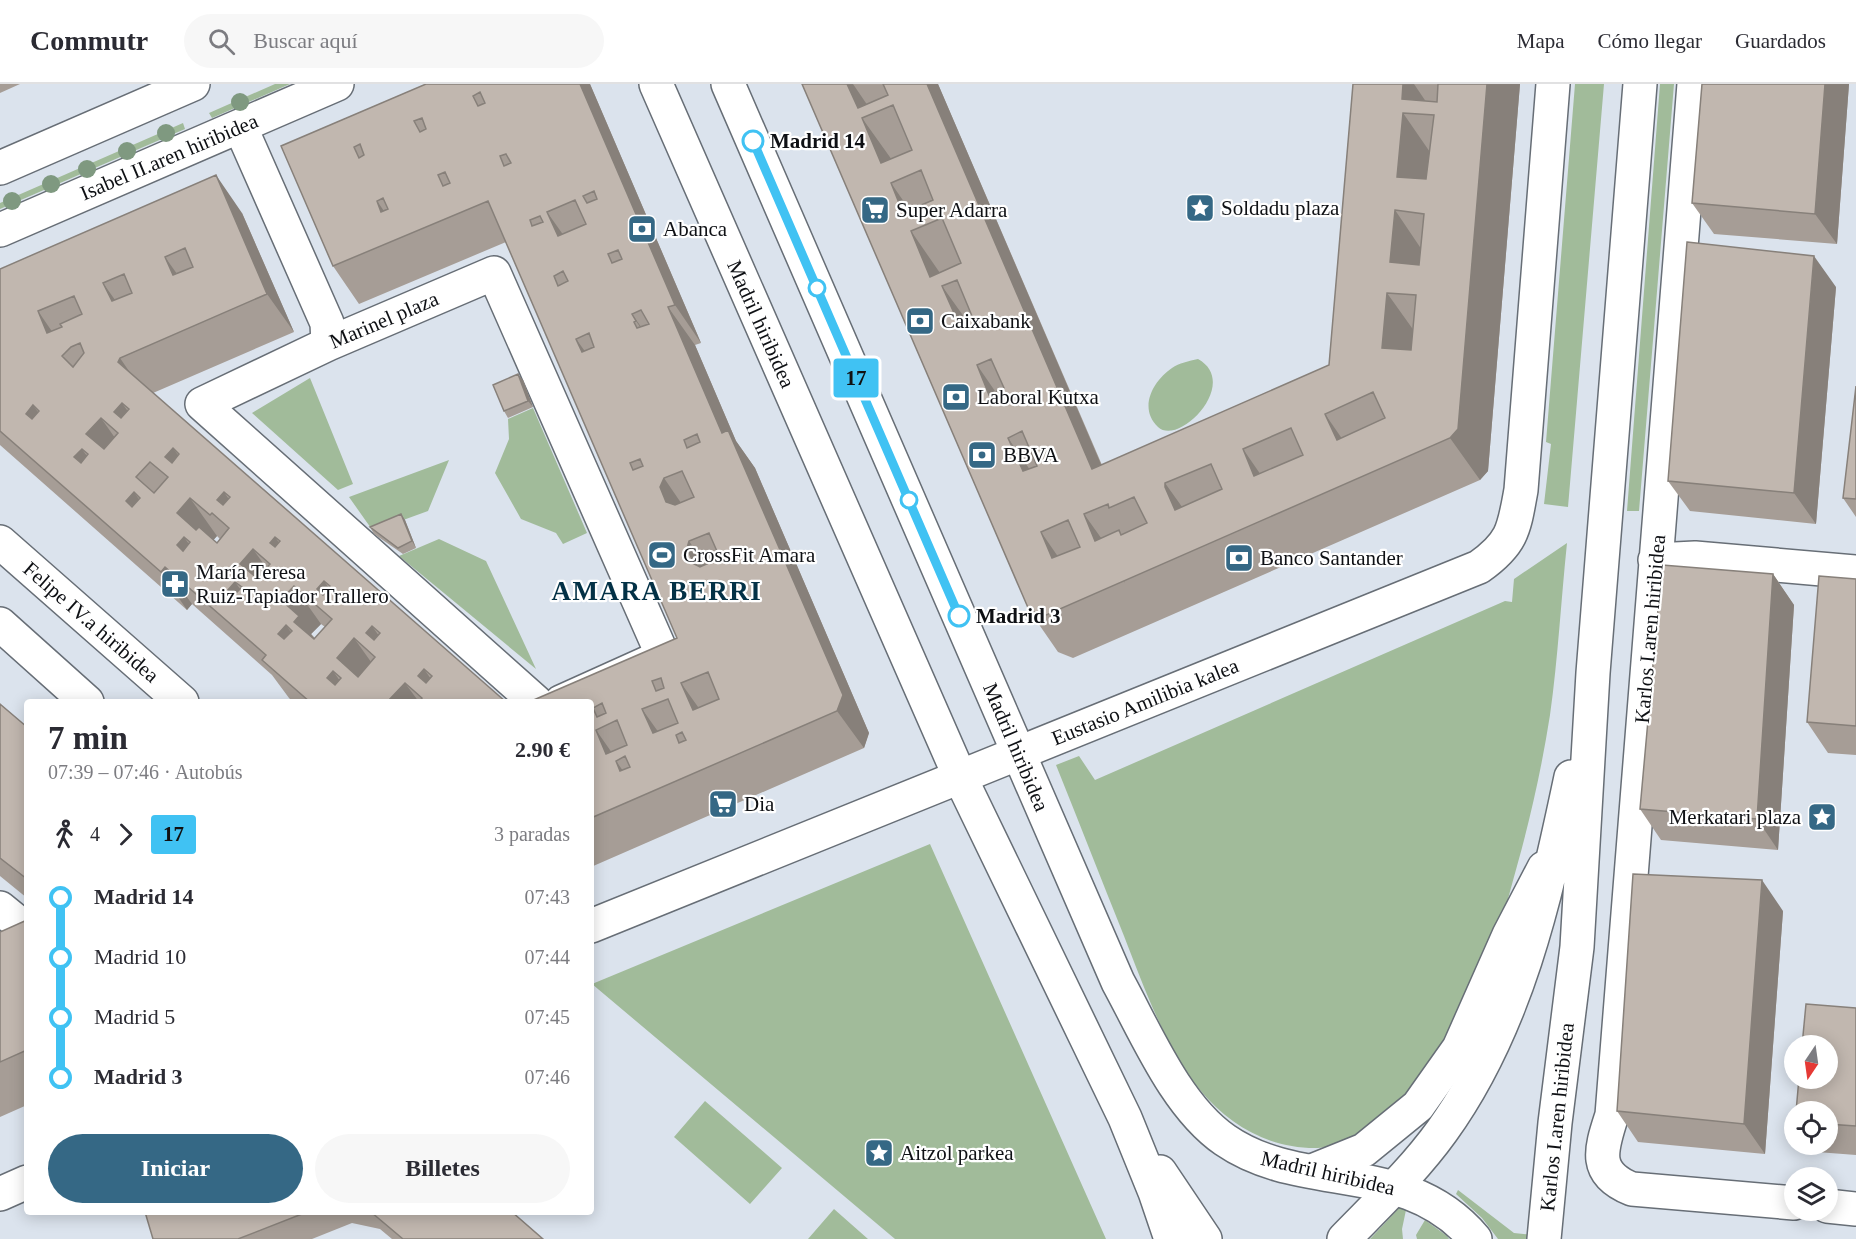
<!DOCTYPE html>
<html lang="es">
<meta charset="utf-8">
<style>
body{margin:0;font-family:"Times New Roman",serif;background:#f7f7f7;color:#2b2b33;height:100vh;display:flex;flex-direction:column;font-size:22px;white-space:nowrap}
*{box-sizing:border-box;margin:0}
p{font-size:20px;color:#7c7c81}
.icon{flex:none;width:33px;height:33px;fill:none;stroke:currentColor;stroke-width:2;stroke-linecap:round;stroke-linejoin:round}
.map{position:relative;flex:1;overflow:hidden}
.drawer{position:absolute;left:24px;top:615px;width:570px;height:516px;display:flex;flex-direction:column;background:#fff;border-radius:6px;box-shadow:0 3px 15px #0003}
.drawer>*{flex:none}
.badge{padding:0 12px;border-radius:4px;font-size:21px;line-height:39px}
.needle{width:39px;rotate:193deg}
.buttons{position:absolute;left:1784px;top:951px;display:grid;gap:12px}
.buttons a{display:grid;place-items:center;width:54px;height:54px;border-radius:50%;background:#fff;box-shadow:0 3px 15px #0003;font-size:30px}
.map>.badge{position:absolute;translate:-50% -50%;box-shadow:0 0 0 3px #fff}
.legs{display:flex;align-items:center;gap:9px;height:66px;padding:0 24px;font-size:20px}
.legs p{margin-inline-start:auto}
.head{display:flex;align-items:center;justify-content:space-between;height:102px;padding:0 24px}
h1{font-size:33px;font-weight:700;line-height:45px}
.action{display:flex;gap:12px;margin-top:auto;padding:12px 24px}
.action a{flex:1;height:69px;border-radius:36px;background:#356885;color:#fff;font-size:24px;font-weight:700;line-height:69px;text-align:center}
.action a+a{background:#f7f7f7;color:#2b2b33}
ul{padding:0 24px;list-style:none}
li{display:flex;align-items:center;gap:21px;height:60px;font-size:22px}
li i{display:grid;place-items:center;width:9px;height:100%;margin:0 8px;background:currentColor}
li i::after{content:'';width:15px;height:15px;margin:-8px;border:4px solid;border-radius:50%;background:#fff}
li p{margin-inline-start:auto}
li:first-child i{background:linear-gradient(#0000 50%,currentColor 0)}
li:last-child i{background:linear-gradient(currentColor 50%,#0000 0)}
header{display:flex;align-items:center;gap:36px;box-sizing:border-box;height:84px;padding:0 30px;background:#fff;border-bottom:2px solid #e1e1e2}
header strong{font-size:28px}
nav{display:flex;gap:33px;margin-inline-start:auto;font-size:21px}
.search{width:420px;height:54px;background:#f7f7f7;display:flex;align-items:center;gap:15px;box-sizing:border-box;padding:0 21px;border-radius:33px;color:#7c7c81;font-size:22px}
.map>svg:first-child{display:block}
</style>
<header>
<strong>Commutr</strong>
<div class="search"><svg class="icon" aria-label="search" viewBox="0 0 24 24"><circle cx="10" cy="10" r="6"/><path d="M15 15l6 6"/></svg>Buscar aquí</div>
<nav><a>Mapa</a><a>Cómo llegar</a><a>Guardados</a></nav>
</header>
<div class="map">
<svg width="1856" height="1155" viewBox="0 0 1856 1155">
<rect width="100%" height="100%" fill="#dbe3ed"/>
<path fill="#a1bb9a" d="M275,0H290L212,34L209,29Z
M1575,0H1604L1568,423L1544,420L1551,360L1546,358Z
M1660,0H1674L1639,427H1627Z
M183,39L185,45L0,125V119Z
M1198,275C1241,299 1179,363 1158,343C1138,324 1153,297 1172,284C1179,279 1189,277 1198,275Z
M310,294L353,400L338,406L252,329Z
M533,324L587,449L563,460L556,449L521,435L495,389L509,355L508,335Z
M449,376L428,427L373,447L349,413Z
M439,455L486,477L536,585L399,472Z
M1567,459C1561,516 1558,574 1550,631C1542,682 1531,732 1517,782C1511,803 1506,824 1499,845C1480,902 1449,959 1410,1005C1388,1033 1355,1062 1318,1064C1270,1065 1230,1042 1200,1006C1165,963 1144,903 1124,852C1101,795 1079,738 1056,681L1079,672L1095,696L1505,517L1512,518L1514,495Z
M930,760L1106,1155H895L592,900Z
M705,1017L782,1084L750,1120L674,1053Z
M1458,1106L1514,1149L1534,1151L1533,1155H1498L1482,1134L1456,1110Z
M1400,1123L1406,1126L1402,1145L1403,1155H1370Z
M834,1125L868,1155H808Z
M1425,1136L1447,1152L1449,1155H1417L1416,1151Z"/>
<g fill="none" stroke-linecap="round" stroke-linejoin="round">
<g stroke="#676e76" stroke-width="36">
<path id="minor" d="M1694,0L1612,1031C1601,1065 1592,1089 1632,1105L1794,1119
M240,42L327,239L328,260
M0,84L193,0
M0,146L337,0
M0,458L182,618
M1655,476L1695,474L1856,488
M0,540L87,618
M536,618L202,320L328,260L494,189L663,572L561,618
M0,824L27,846
M591,842L1479,483C1513,459 1514,445 1521,406L1553,0
M1312,1087L1364,1066L1418,1022L1459,964L1509,851L1544,784
M0,1110L27,1098
M1827,1122L1856,1125"/>
</g>
<g stroke="#676e76" stroke-width="36">
<path id="secondary" d="M656,0L960,693L1125,1034L1155,1108L1171,1155
M728,0L1118,898C1146,949 1176,1022 1225,1056C1303,1110 1406,1073 1475,1155
M1160,1088L1205,1155"/>
</g>
<g stroke="#676e76" stroke-width="36">
<path id="primary" d="M1344,1155C1378,1120 1414,1086 1442,1047C1517,943 1545,816 1571,693
M1544,1155L1555,1039L1577,863L1593,589L1640,0"/>
</g>
<use href="#minor" stroke="#fff" stroke-width="33"/>
<use href="#secondary" stroke="#fff" stroke-width="33"/>
<use href="#primary" stroke="#fff" stroke-width="33"/>
</g>
<g fill="#7f9980">
<circle cx="240" cy="18" r="9"/>
<circle cx="166" cy="49" r="9"/>
<circle cx="127" cy="67" r="9"/>
<circle cx="87" cy="85" r="9"/>
<circle cx="51" cy="100" r="9"/>
<circle cx="12" cy="117" r="9"/>
</g>
<path fill="#a69d96" fill-rule="evenodd" d="M0,0H20L0,9Z
M426,0H590L701,259L695,261L736,357L755,384L869,649L864,664L591,783V618L677,554L506,158L359,220L333,182L281,62Z
M802,0H938L1102,381L1329,281L1353,0H1520L1488,387L1480,396L1073,574L1058,568L1029,526Z
M1702,0H1849L1837,160L1714,150L1692,119Z
M242,129L294,248L153,309L506,618H293L289,614L272,591L192,520L187,526L0,361V185ZM217,452L220,455L217,459L213,456ZM321,540L325,543L315,554L311,550Z
M1836,203L1816,440L1690,427L1668,397Z
M523,296L533,323L508,334L504,327Z
M1856,302V433L1843,414Z
M401,430L405,436L416,464L403,470L374,450L370,443Z
M1773,490L1794,521L1778,766L1661,756L1640,725Z
M1856,495V671L1828,669L1807,638Z
M0,620L27,643V814L0,792Z
M1783,827L1765,1070L1638,1058L1617,1027Z
M27,836V1021L0,1033V848Z
M1856,924V1071L1817,1068L1812,1060H1827V1028Z
M145,1128H512L543,1155H392L380,1145L352,1139L312,1155H153Z"/>
<path fill="#87807a" d="M580,0H590L701,259L675,221Z
M847,0H853L868,22L858,24Z
M927,0H938L1118,420L1092,385Z
M1403,0H1414L1433,28L1402,15Z
M1487,0H1520L1488,387L1480,396L1450,354Z
M1825,0H1849L1837,160L1815,130Z
M1403,29L1432,71L1427,133L1397,93Z
M862,34L892,76L881,79Z
M216,91L242,129L294,248L267,210Z
M891,99L920,141L903,129Z
M377,117L402,153L381,128Z
M1395,126L1424,169L1420,217L1390,178Z
M547,128L574,166L558,152Z
M911,147L940,189L942,202L972,244L958,238L930,193Z
M1814,172L1836,203L1816,440L1794,409Z
M165,173L192,211L173,191Z
M103,199L130,237L112,217Z
M1387,209L1417,251L1412,306L1382,264Z
M668,223L695,261L736,357L755,384L869,649L864,664L837,627L722,349Z
M38,227L64,265L47,249Z
M632,230L659,268L662,275L636,237Z
M576,255L603,292L582,268Z
M120,274L146,312L118,278Z
M977,281L1006,323L989,311Z
M518,290L523,296L533,323L528,317Z
M122,319L149,357L141,366L114,328Z
M33,321L60,359L26,330Z
M1325,330L1354,372L1337,356Z
M101,334L127,371L112,387L86,350Z
M1008,354L1037,396L1023,387Z
M173,364L200,402L165,373Z
M82,365L108,402L74,373Z
M1243,365L1272,407L1254,392Z
M664,394L690,432L666,418L660,403Z
M1165,399L1195,441L1175,426L1165,403Z
M134,408L160,446L126,417Z
M224,408L250,446L217,416Z
M190,414L217,452L204,467L177,429Z
M401,430L405,436L416,464L412,457Z
M1084,430L1114,472L1125,499L1095,457Z
M1041,448L1070,490L1082,516L1052,474Z
M184,453L211,491L203,499L177,461Z
M275,453L302,491L270,459Z
M689,457L715,495L694,480L687,464Z
M253,465L280,503L267,518L240,480Z
M165,483L192,520L187,526L161,488Z
M1773,490L1794,521L1778,766L1757,735Z
M324,497L351,535L344,543L317,505Z
M235,498L262,535L228,506Z
M294,502L321,540L311,550L326,570L294,538L281,516Z
M286,541L312,579L278,550Z
M372,542L399,580L366,549Z
M354,554L381,592L364,612L337,574Z
M424,585L447,618L418,592Z
M333,587L355,618L327,594Z
M405,599L419,618H387Z
M681,599L708,637L693,626Z
M642,625L669,663L653,649Z
M596,646L617,676L616,677L641,712L606,670Z
M1762,796L1783,827L1765,1070L1744,1040Z"/>
<path fill="#c1b7af" stroke="#87807a" stroke-width="1.5" fill-rule="evenodd" d="M426,0H580L675,221L668,223L722,349L728,346L843,611L837,627L591,734V618H529L677,554L488,117L333,182L281,62ZM480,8L485,19L478,22L473,12ZM422,34L426,45L420,48L414,37ZM360,60L364,71L359,74L354,63ZM506,70L511,79L504,82L500,72ZM445,88L450,99L443,102L438,91ZM594,107L597,115L587,119L583,112ZM383,114L388,125L381,128L377,117ZM575,116L586,140L558,152L547,128ZM540,132L543,138L532,142L530,136ZM618,166L622,175L612,179L608,170ZM563,187L568,197L558,202L554,192ZM641,226L649,240L637,244L634,238L636,237L632,230ZM589,249L594,263L582,268L576,255ZM697,350L700,358L687,364L684,356ZM640,375L643,382L633,386L630,379ZM682,387L694,413L675,421L666,418L660,403L664,394ZM709,449L720,474L700,483L694,480L687,464L689,457ZM708,588L719,615L693,626L681,599ZM661,594L664,604L656,607L652,597ZM668,615L678,639L653,649L642,625ZM602,619L606,629L597,633L593,624ZM617,636L627,661L606,670L596,646ZM682,648L686,656L679,659L676,651ZM625,672L630,683L620,687L616,677Z
M802,0H847L858,24L888,11L883,0H927L1092,385L1329,281L1353,0H1403L1402,15L1437,18L1438,0H1487L1458,345L1450,354L1044,532L1029,526ZM893,21L912,66L881,79L862,34ZM1403,29L1434,31L1426,95L1397,93ZM921,86L933,116L903,129L891,99ZM1395,126L1424,130L1419,181L1390,178ZM942,134L961,179L930,193L911,147ZM957,196L972,232L958,238L942,202ZM1387,209L1416,211L1411,266L1382,264ZM991,275L1004,304L989,311L977,281ZM1373,308L1385,334L1337,356L1325,330ZM1291,344L1303,371L1254,392L1243,365ZM1022,347L1037,382L1023,387L1008,354ZM1211,380L1222,405L1175,426L1165,403V399ZM1134,413L1147,439L1121,451L1119,446L1095,457L1084,430L1108,420L1109,424ZM1068,436L1080,463L1052,474L1041,448Z
M1702,0H1825L1815,130L1692,119Z
M216,91L267,210L120,274L118,278L506,618H419L422,614L405,599L387,618H310L262,576L266,571L165,483L161,488L0,347V185ZM185,164L193,183L173,191L165,173ZM124,190L132,209L112,217L103,199ZM74,212L82,230L60,240L62,243L47,249L38,227ZM80,259L84,269L73,283L62,272L71,263ZM122,319L129,325L121,334L114,328ZM33,321L39,327L32,335L26,330ZM101,334L118,349L104,365L86,350ZM173,364L179,370L172,379L165,373ZM82,365L88,370L81,379L74,373ZM150,378L168,393L154,409L136,393ZM134,408L140,414L132,423L126,417ZM224,408L230,413L223,421L217,416ZM190,414L210,431L212,429L229,444L217,459L199,443L196,446L177,429ZM184,453L190,458L183,467L177,461ZM275,453L280,457L275,463L270,459ZM253,465L270,480L257,494L240,480ZM324,497L330,502L323,511L317,505ZM235,498L242,503L234,511L228,506ZM294,502L332,535L314,555L294,538L299,532L281,516ZM286,541L292,547L284,555L278,550ZM372,542L380,549L374,556L366,549ZM354,554L375,573L358,593L337,574ZM424,585L432,592L426,599L418,592ZM333,587L341,594L335,601L327,594Z
M1687,158L1814,172L1794,409L1668,397Z
M518,290L528,317L504,327L493,301Z
M1856,302V415L1843,414Z
M401,430L412,457L398,464L370,443Z
M1662,481L1773,490L1757,735L1640,725Z
M1819,492L1856,495V642L1807,638Z
M0,620L27,643V795L0,774Z
M1633,790L1762,796L1744,1040L1617,1027Z
M27,836V966L0,978V848Z
M1806,920L1856,924V1042L1827,1040V1028H1796L1799,994H1827V962H1802Z
M145,1128H307L238,1155H153Z
M371,1128H512L543,1155H403Z"/>
<g fill="none" stroke-linecap="round" stroke-linejoin="round">
<g stroke="#fff" stroke-width="14">
<path id="line-1" d="M753,57L959,532"/>
</g>
<use href="#line-1" stroke="#40c2f3" stroke-width="9"/>
</g>
<defs>
<g id="sight-square" transform="scale(1.5)"><rect x="-9" y="-9" width="18" height="18" rx="4" fill="#356885" stroke="#fff"/><path d="M0-6L1.8-2.2L6-1.7L2.9 1.2L3.7 5.4L0 3.3L-3.7 5.4L-2.9 1.2L-6-1.7L-1.8-2.2Z" fill="#fff"/></g>
<g id="supermarket-square" transform="scale(1.5)"><rect x="-9" y="-9" width="18" height="18" rx="4" fill="#356885" stroke="#fff"/><path d="M-6-5.5h2.5l.6 2H6L4.5 2H-2.5L-4.4-4H-6ZM-1.5 3.2a1.3 1.3 0 1 0 .1 0ZM3 3.2a1.3 1.3 0 1 0 .1 0Z" fill="#fff"/></g>
<g id="bank-square" transform="scale(1.5)"><rect x="-9" y="-9" width="18" height="18" rx="4" fill="#356885" stroke="#fff"/><path d="M-6-4H6V4H-6ZM0-2.3a2.3 2.3 0 1 0 0 4.6a2.3 2.3 0 1 0 0-4.6Z" fill="#fff"/></g>
<g id="stadium-square" transform="scale(1.5)"><rect x="-9" y="-9" width="18" height="18" rx="4" fill="#356885" stroke="#fff"/><path d="M0-5a6.5 5 0 1 0 0 10a6.5 5 0 1 0 0-10ZM-3.5-1.8h7v3.6h-7Z" fill="#fff"/></g>
<g id="pharmacy-square" transform="scale(1.5)"><rect x="-9" y="-9" width="18" height="18" rx="4" fill="#356885" stroke="#fff"/><path d="M-2-6h4v4h4v4h-4v4h-4v-4h-4v-4h4Z" fill="#fff"/></g>
</defs>
<g fill-rule="evenodd">
<use href="#sight-square" x="1200" y="124"/>
<use href="#supermarket-square" x="875" y="126"/>
<use href="#bank-square" x="642" y="145"/>
<use href="#bank-square" x="920" y="237"/>
<use href="#bank-square" x="956" y="313"/>
<use href="#bank-square" x="982" y="371"/>
<use href="#stadium-square" x="662" y="471"/>
<use href="#bank-square" x="1239" y="474"/>
<use href="#pharmacy-square" x="175" y="500"/>
<use href="#supermarket-square" x="723" y="720"/>
<use href="#sight-square" x="1822" y="733"/>
<use href="#sight-square" x="879" y="1069"/>
</g>
<g fill="#fff" stroke="#40c2f3" stroke-width="3">
<circle cx="753" cy="57" r="10"/>
<circle cx="817" cy="204" r="8"/>
<circle cx="909" cy="416" r="8"/>
<circle cx="959" cy="532" r="10"/>
</g>
<g text-anchor="middle" stroke-width="4.5" stroke-linejoin="round" paint-order="stroke">
<g font-size="21" font-weight="bold" fill="#0e1014" stroke="#fff" text-anchor="start">
<text x="770" y="64">Madrid 14</text>
<text x="976" y="539">Madrid 3</text>
</g>
<g font-size="21" fill="#0e1014" stroke="#fff">
<text transform="translate(169 73) rotate(-23)" y="7">Isabel II.aren hiribidea</text>
<text transform="translate(384 236) rotate(-23)" y="7">Marinel plaza</text>
<text transform="translate(761 240) rotate(66)" y="7">Madril hiribidea</text>
<text transform="translate(91 538) rotate(41)" y="7">Felipe IV.a hiribidea</text>
<text transform="translate(1650 545) rotate(-85)" y="7">Karlos I.aren hiribidea</text>
<text transform="translate(1145 618) rotate(-22)" y="7">Eustasio Amilibia kalea</text>
<text transform="translate(1016 663) rotate(67)" y="7">Madril hiribidea</text>
<text transform="translate(1557 1033) rotate(-84)" y="7">Karlos I.aren hiribidea</text>
<text transform="translate(1328 1089) rotate(13)" y="7">Madril hiribidea</text>
</g>
<g font-size="21" fill="#0e1014" stroke="#fff" text-anchor="start">
<text x="1221" y="131">Soldadu plaza</text>
<text x="896" y="133">Super Adarra</text>
<text x="663" y="152">Abanca</text>
<text x="941" y="244">Caixabank</text>
<text x="977" y="320">Laboral Kutxa</text>
<text x="1003" y="378">BBVA</text>
<text x="683" y="478">CrossFit Amara</text>
<text x="1260" y="481">Banco Santander</text>
<text x="196" y="495">María Teresa<tspan x="196" dy="24">Ruiz-Tapiador Trallero</tspan></text>
<text x="744" y="727">Dia</text>
<text x="1801" y="740" text-anchor="end">Merkatari plaza</text>
<text x="900" y="1076">Aitzol parkea</text>
</g>
<g font-size="27" font-weight="bold" letter-spacing="1.5" fill="#033146" stroke="#fff">
<text x="657" y="516">AMARA BERRI</text>
</g>
</g>
</svg>
<div class="buttons">
<a><svg class="needle" viewBox="-14 -14 28 28"><path d="M0-13l5 13h-10z" fill="#e53935"/><path d="M0 13l5-13h-10z" fill="#7c7c81"/></svg></a>
<a><svg class="icon" aria-label="locate" viewBox="0 0 24 24"><circle cx="12" cy="12" r="6"/><path d="M12 2v4M12 18v4M2 12h4M18 12h4"/></svg></a>
<a><svg class="icon" aria-label="layers" viewBox="0 0 24 24"><path d="M12 4l9 5-9 5-9-5zM3 14l9 5 9-5"/></svg></a>
</div>
<b class="badge" style="left:856px;top:294px;background:#40c2f3;color:#111">17</b>
<section class="drawer">
<div class="head"><div><h1>7 min</h1><p>07:39 – 07:46 · Autobús</p></div><b>2.90 €</b></div>
<div class="legs"><svg class="icon" aria-label="walk" viewBox="0 0 24 24"><circle cx="13" cy="4" r="2"/><path d="M13 8l-2 6 4 7M11 14l-3 7M7 12l3-4h3l4 4"/></svg>4<svg class="icon" aria-label="forward" viewBox="0 0 24 24"><path d="M9 5l7 7-7 7"/></svg><b class="badge" style="background:#40c2f3;color:#111">17</b><p>3 paradas</p></div>
<ul>
<li><i style="color:#40c2f3"></i><b>Madrid 14</b><p>07:43</p></li>
<li><i style="color:#40c2f3"></i><span>Madrid 10</span><p>07:44</p></li>
<li><i style="color:#40c2f3"></i><span>Madrid 5</span><p>07:45</p></li>
<li><i style="color:#40c2f3"></i><b>Madrid 3</b><p>07:46</p></li>
</ul>
<div class="action"><a>Iniciar</a><a>Billetes</a></div>
</section>
</div>
